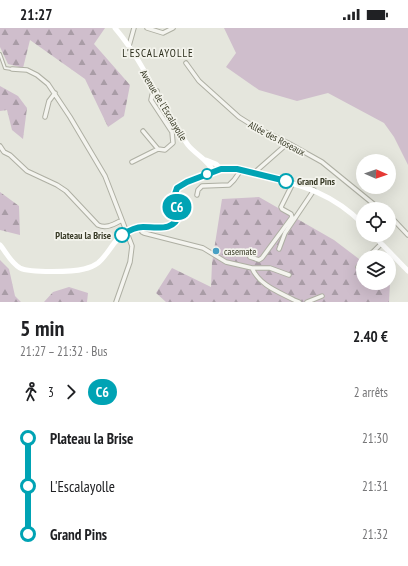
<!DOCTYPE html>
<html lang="fr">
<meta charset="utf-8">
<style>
body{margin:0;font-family:"PT Sans Narrow",sans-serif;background:#f6f6f6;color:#202124;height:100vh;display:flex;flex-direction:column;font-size:15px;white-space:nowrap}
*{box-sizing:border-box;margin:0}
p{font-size:13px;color:#757577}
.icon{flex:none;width:22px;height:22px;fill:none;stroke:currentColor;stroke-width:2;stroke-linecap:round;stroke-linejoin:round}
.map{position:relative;height:274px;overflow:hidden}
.drawer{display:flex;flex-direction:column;background:#fff;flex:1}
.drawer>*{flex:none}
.badge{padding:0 8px;border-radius:13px;font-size:14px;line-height:26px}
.needle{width:26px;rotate:92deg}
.tools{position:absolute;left:356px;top:126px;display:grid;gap:8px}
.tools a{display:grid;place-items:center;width:40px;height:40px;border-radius:50%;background:#fff;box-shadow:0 4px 16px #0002;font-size:20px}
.map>.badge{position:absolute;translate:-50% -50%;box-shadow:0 0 0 2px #fff}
.legs{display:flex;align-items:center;gap:6px;height:44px;padding:0 20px;font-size:13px}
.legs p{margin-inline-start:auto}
.summary{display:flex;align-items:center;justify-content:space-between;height:68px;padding:0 20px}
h1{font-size:22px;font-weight:700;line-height:30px}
ul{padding:0 20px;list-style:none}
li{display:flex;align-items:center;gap:14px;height:48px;font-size:15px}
li i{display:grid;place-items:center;width:6px;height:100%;margin:0 5px;background:currentColor}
li i::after{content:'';width:10px;height:10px;margin:-5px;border:3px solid;border-radius:50%;background:#fff}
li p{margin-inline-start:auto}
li:first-child i{background:linear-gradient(#0000 50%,currentColor 0)}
li:last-child i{background:linear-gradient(currentColor 50%,#0000 0)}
.status{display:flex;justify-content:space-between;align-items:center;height:28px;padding:0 20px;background:#fff;direction:ltr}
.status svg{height:11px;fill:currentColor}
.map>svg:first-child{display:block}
</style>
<div class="status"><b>21:27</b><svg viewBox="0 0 49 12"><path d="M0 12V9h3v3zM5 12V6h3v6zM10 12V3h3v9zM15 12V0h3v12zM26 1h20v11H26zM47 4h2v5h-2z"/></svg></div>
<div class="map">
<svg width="408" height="274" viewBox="0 0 408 274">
<defs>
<pattern id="forest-firs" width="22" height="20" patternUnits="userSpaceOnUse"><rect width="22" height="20" fill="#cfbecc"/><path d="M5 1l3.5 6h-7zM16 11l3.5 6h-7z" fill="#a99ca6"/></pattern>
</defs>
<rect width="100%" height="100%" fill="#e5e6dd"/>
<path fill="#cfbecc" d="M224,0H408V137L394,109L384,95L328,65L297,73L259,62L226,39L236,25Z"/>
<path fill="url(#forest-firs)" d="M0,0H105L94,16L130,57L124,88L108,99L85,51L30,12L23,40L8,36L0,19Z
M0,58L18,68L27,80L23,111L12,102L7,82L0,83Z
M0,164L19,178L20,207L0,202Z
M259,169L334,212L363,234V255H390L389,274H166L156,265L172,240L211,259L212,235L222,171Z
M0,232L9,241L15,268L21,274H0Z
M69,259L88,265L87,274H44L53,264Z"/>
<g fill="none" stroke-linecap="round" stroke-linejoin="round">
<g stroke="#aeafa3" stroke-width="4">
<path id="lane" d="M0,26L5,40L12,41"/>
</g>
<g stroke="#aeafa3" stroke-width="5.5">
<path id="street" d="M147,0L163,5L173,0
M129,18L134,0
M186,35L199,53L239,89L255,99L288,115L322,134L376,178L383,181
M12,41L27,42L37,47L48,56L70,89L105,148L132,218L130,234L116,274
M45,89L49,73L55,65
M143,103L158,121L165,122L173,115L172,104L151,72L152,67L157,63
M0,118L4,124L10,127L27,143L57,157L66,163L98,197C107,201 114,196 122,192
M132,134L158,121
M254,145L288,115
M197,167L198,162L202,158L229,157L234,152L241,142
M389,187L408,207
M143,199L142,204L144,205L203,220L226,234L252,240H270L289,247
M279,221L285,205L314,162
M250,229L259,232L262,230L292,189L291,186L282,181L281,179L293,155
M368,229L381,216
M358,239L363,234
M252,240C259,257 279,264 294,272L299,274
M307,274L322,268"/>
</g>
<use href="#lane" stroke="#f4f4ef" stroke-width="2"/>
<use href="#street" stroke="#f4f4ef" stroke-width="3.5"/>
<path stroke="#fff" stroke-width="5" d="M115,0C145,35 161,80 188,117C196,127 209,132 213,144
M206,132L216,136L221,141
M373,207L408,243
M0,217C6,224 11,235 20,240C30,245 73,244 84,241C89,240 94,238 98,235C109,226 114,210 127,204C143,196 160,204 175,195L179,186L174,169L177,160C187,152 214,141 227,140C239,140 252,145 263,148C303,157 333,166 363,196"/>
</g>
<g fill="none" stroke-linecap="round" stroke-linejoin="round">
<g stroke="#fff" stroke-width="9">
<path id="line-1" d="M122,207C128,203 135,199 143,199C156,199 175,204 179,186L174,169L177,160L187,154L221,141H237L286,153"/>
</g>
<use href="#line-1" stroke="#00a3b4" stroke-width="6"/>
</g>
<g fill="#fff" stroke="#00a3b4" stroke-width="2">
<circle cx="207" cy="146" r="5"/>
<circle cx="286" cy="153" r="7"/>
<circle cx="122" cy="207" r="7"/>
</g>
<circle fill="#48a0c4" stroke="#f3f3ec" stroke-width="1.5" cx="216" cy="223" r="4"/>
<g text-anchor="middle" stroke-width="3.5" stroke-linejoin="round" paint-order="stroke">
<g font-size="10" fill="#393b27" stroke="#f3f3ec">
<text transform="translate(164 77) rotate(59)" y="4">Avenue de l'Escalayolle</text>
<text transform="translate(277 110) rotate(28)" y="4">Allée des Roseaux</text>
</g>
<g font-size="10" font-weight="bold" fill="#393b27" stroke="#f3f3ec" text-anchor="start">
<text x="297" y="157">Grand Pins</text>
<text x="111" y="211" text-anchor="end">Plateau la Brise</text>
</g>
<g font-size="10" fill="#393b27" stroke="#f3f3ec" text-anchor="start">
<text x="224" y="227">casemate</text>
</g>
<g font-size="11" letter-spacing="1" fill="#2a2c1a" stroke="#f3f3ec">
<text x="158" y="29">L'ESCALAYOLLE</text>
</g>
</g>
</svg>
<div class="tools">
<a><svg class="needle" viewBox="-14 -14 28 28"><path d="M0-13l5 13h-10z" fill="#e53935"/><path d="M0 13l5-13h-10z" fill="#757577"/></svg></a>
<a><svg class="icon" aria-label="locate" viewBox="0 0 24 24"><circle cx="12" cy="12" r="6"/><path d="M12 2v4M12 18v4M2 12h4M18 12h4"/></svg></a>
<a><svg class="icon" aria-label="layers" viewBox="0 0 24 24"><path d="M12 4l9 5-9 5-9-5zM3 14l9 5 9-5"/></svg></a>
</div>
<b class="badge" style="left:177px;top:179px;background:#00a3b4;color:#fff">C6</b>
</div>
<section class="drawer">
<div class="summary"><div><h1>5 min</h1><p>21:27 – 21:32 · Bus</p></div><b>2.40 €</b></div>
<div class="legs"><svg class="icon" aria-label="walk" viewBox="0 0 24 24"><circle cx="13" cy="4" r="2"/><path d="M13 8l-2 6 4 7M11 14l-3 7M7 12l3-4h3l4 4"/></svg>3<svg class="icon" aria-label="forward" viewBox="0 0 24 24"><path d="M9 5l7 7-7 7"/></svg><b class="badge" style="background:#00a3b4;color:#fff">C6</b><p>2 arrêts</p></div>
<ul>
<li><i style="color:#00a3b4"></i><b>Plateau la Brise</b><p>21:30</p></li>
<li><i style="color:#00a3b4"></i><span>L'Escalayolle</span><p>21:31</p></li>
<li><i style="color:#00a3b4"></i><b>Grand Pins</b><p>21:32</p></li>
</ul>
</section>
